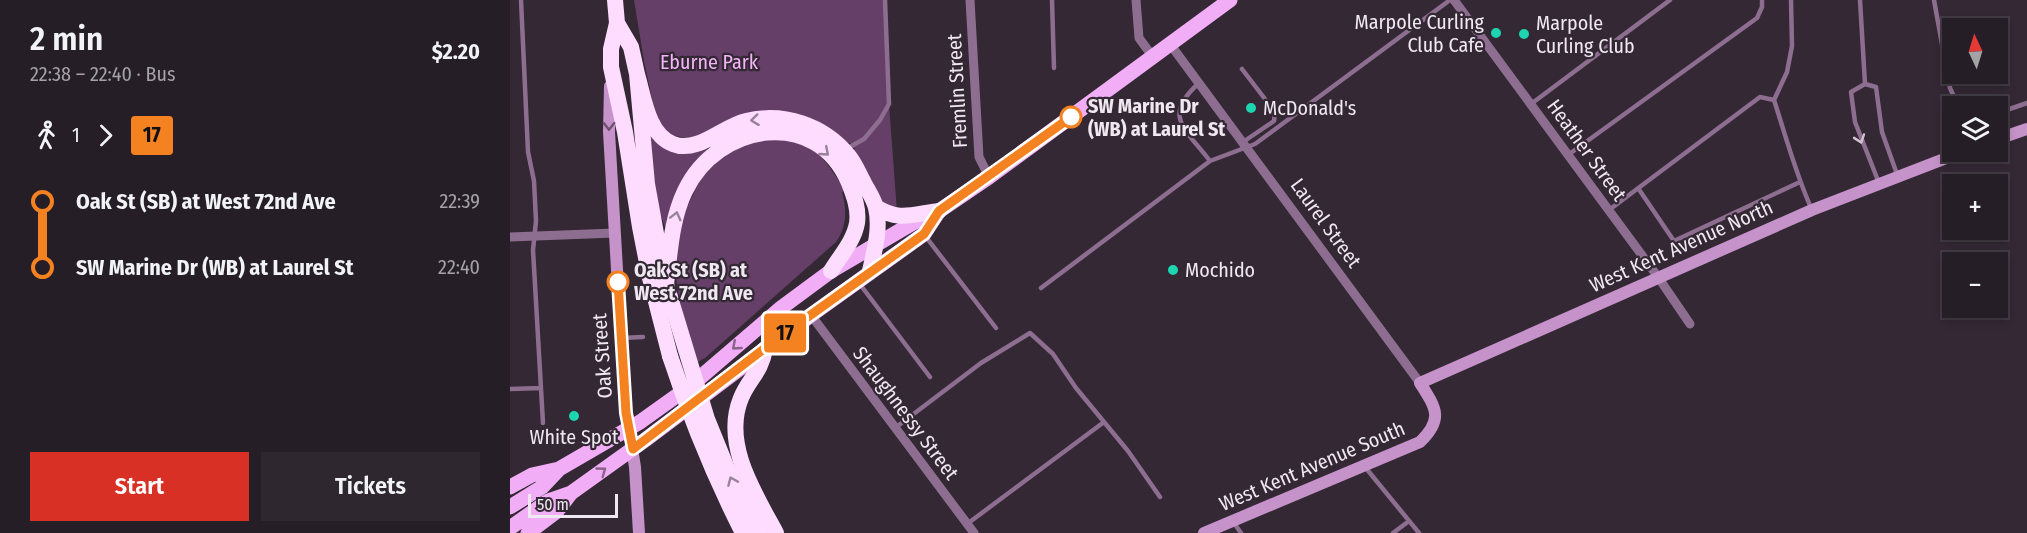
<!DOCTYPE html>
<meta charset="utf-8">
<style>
body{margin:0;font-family:"Fira Sans Condensed",sans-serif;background:#2e272f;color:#f1f3f6;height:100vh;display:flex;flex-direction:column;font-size:22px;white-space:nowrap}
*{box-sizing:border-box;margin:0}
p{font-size:20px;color:#a4a2a7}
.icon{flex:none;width:33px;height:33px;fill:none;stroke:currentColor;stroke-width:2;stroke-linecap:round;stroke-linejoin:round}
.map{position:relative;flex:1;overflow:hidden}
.panel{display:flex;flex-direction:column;background:#261e27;width:510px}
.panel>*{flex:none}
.badge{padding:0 12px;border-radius:4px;font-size:21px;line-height:39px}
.needle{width:39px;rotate:356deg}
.fabs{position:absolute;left:1432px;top:18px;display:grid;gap:12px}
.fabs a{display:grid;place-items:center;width:66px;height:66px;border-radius:0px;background:#261e27;box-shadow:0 3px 9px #0003,0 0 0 2px #423c44;font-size:30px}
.scale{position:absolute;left:18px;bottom:15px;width:90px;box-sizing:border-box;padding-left:6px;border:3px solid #efe8f0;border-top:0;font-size:16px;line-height:21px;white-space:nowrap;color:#efe8f0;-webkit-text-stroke:4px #332834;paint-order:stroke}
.map>.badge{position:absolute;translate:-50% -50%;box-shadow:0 0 0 3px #fff}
.legs{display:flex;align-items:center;gap:9px;height:66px;padding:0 30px;font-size:20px}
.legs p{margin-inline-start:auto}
.head{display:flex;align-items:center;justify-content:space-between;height:102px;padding:0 30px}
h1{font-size:33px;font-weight:600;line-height:45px}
.primary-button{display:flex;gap:12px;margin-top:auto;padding:12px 30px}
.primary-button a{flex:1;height:69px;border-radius:0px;background:#d93025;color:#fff;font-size:24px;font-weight:600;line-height:69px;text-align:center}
.primary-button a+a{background:#2e272f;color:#f1f3f6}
ul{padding:0 30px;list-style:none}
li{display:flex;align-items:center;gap:21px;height:66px;font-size:22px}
li i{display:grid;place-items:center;width:9px;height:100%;margin:0 8px;background:currentColor}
li i::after{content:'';width:15px;height:15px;margin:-8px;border:4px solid;border-radius:50%;background:#261e27}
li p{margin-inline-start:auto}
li:first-child i{background:linear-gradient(#0000 50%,currentColor 0)}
li:last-child i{background:linear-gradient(currentColor 50%,#0000 0)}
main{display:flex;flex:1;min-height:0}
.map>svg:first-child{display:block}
</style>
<main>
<section class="panel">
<div class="head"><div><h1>2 min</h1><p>22:38 – 22:40 · Bus</p></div><b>$2.20</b></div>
<div class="legs"><svg class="icon" aria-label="walk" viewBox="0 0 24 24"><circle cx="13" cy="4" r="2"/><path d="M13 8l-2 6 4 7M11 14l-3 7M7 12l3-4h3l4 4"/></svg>1<svg class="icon" aria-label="forward" viewBox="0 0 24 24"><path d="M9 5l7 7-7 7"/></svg><b class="badge" style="background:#f58220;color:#111">17</b></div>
<ul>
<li><i style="color:#f58220"></i><b>Oak St (SB) at West 72nd Ave</b><p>22:39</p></li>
<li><i style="color:#f58220"></i><b>SW Marine Dr (WB) at Laurel St</b><p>22:40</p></li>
</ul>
<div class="primary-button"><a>Start</a><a>Tickets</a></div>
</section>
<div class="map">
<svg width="1517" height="533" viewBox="0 0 1517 533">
<rect width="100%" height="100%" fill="#332834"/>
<path fill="#653f68" d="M124,0H375L379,104L387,212L373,205L342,150L345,149L340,143L180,139L157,134L146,118L134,61Z
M138,133C157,157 168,152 196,148L199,151L155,227L147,206Z
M257,138C304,143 310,151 335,190L332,192C337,210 337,226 326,242L195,358L186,363C175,320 157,272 169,227C171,217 177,207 182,197C199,158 217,146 257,138Z"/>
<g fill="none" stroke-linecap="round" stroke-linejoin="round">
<path stroke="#8e6e90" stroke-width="4.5" d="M11,0L18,152L24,181L26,221L23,250L33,423
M542,0L544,68
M1281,0L1282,46L1277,72L1264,100C1276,137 1286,175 1302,210
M1350,0L1355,84
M1424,0L1440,88L1448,106
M732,69L765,112L764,121L733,142
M689,83C651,117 676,129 700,161
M1021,104L1160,0
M1488,113L1517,103
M338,148L354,139L370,120L379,104L375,0
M1058,155L1247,18L1252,7V0
M1369,183L1345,122L1341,92L1355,84L1366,87L1372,132L1388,177
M1128,188L1164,241L1290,182
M1099,210L1250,97L1264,100
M416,237L486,328
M349,283L420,377
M531,288L700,161L745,144L940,0
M111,338L133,337
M0,389L31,388
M385,428L471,363L520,333L543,354L566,388L618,451L650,497
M855,467L909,533
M724,523L731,533
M457,524L594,422
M883,533L899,521"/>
<path stroke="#8e6e90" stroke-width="9" d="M460,0L469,157L479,177
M626,0L629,38L643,57
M944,0L1148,277L1180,324
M660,44L910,383
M0,237L105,233
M301,315L464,533"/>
<path stroke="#c692ca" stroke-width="12" d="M100,86L99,132L111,338L116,413L125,467L129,533
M1488,139L1517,129
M694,533L910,442C934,419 926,408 910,383L1302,210L1452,152"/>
<path stroke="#f1aef6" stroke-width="15" d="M0,487L22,475L49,469L130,422L179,387L271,308L321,271L403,223L429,211L479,177L720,0
M0,507L32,487L49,469
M0,528L38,501L61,493
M18,533L47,511L61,493L135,440L301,315L414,234L429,211"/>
<path stroke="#fddcff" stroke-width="16" d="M105,0L107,23L101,49V67L115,132L130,227L140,278L160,356
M107,23L121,47L127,74L137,184L153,272
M127,74C134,98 138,135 163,144C188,154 213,126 236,121C274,112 313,125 338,155C345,163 349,174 354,183C358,191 364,199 366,208C371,228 364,252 360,271
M366,207C389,222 403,214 429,211
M156,284C160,253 161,220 175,191C207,123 307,106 339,183C344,196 349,209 347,223C344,241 330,256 321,271
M255,349C251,373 239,378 231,398C212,444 245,494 266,533"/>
<path stroke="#fddcff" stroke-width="16" d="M156,284L197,419L225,488L249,533
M160,356C180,417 204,476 233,533"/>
</g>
<defs><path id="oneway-chevron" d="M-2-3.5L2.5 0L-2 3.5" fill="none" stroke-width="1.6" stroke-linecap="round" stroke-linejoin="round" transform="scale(1.5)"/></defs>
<g stroke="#98829a">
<use href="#oneway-chevron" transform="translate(245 120) rotate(173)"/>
<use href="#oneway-chevron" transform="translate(315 152) rotate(41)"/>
<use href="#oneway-chevron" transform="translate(166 216) rotate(-76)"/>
<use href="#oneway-chevron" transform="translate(222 481) rotate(-113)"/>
</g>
<use stroke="#6e5270" href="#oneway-chevron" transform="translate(99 126) rotate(91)"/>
<use stroke="#d2c3d3" href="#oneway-chevron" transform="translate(1350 139) rotate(71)"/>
<g stroke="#88648b">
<use href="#oneway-chevron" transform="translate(226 346) rotate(139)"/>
<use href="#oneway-chevron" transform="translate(92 471) rotate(-36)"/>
</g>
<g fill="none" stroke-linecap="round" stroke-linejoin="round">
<g stroke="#fff" stroke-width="14">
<path id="line-1" d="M108,282L116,413L123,449L267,339L414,234L429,211L561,117"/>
</g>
<use href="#line-1" stroke="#f58220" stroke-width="9"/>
</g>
<g fill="#1dd5b1" stroke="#332834" stroke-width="2">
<circle cx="986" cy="33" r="6"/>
<circle cx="1014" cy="34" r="6"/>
<circle cx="741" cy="108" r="6"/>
<circle cx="663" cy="270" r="6"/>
<circle cx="64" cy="416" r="6"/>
</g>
<g fill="#fff" stroke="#f58220" stroke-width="3">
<circle cx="561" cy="117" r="10"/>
<circle cx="108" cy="282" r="10"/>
</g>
<g text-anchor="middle" stroke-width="4.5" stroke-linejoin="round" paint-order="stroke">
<g font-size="20" fill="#efe8f0" stroke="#332834" text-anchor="start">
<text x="974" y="29" text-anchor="end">Marpole Curling<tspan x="974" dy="23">Club Cafe</tspan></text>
<text x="1026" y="30">Marpole<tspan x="1026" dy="23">Curling Club</tspan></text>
<text x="753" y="115">McDonald's</text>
<text x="675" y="277">Mochido</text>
<text x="64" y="444" text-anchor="middle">White Spot</text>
</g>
<g font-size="20" fill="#f3b5f8" stroke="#332834">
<text x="199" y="69">Eburne Park</text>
</g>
<g font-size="20" fill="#efe8f0" stroke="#332834">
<text transform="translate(447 91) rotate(-93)" y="7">Fremlin Street</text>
<text transform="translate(1077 150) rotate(54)" y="7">Heather Street</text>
<text transform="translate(816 223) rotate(54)" y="7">Laurel Street</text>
<text transform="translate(1171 246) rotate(-24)" y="7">West Kent Avenue North</text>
<text transform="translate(92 356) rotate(-94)" y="7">Oak Street</text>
<text transform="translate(396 413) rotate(53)" y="7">Shaughnessy Street</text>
<text transform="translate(802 466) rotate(-23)" y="7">West Kent Avenue South</text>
</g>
<g font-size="20" font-weight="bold" fill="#efe8f0" stroke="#332834" text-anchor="start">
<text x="578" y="113">SW Marine Dr<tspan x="578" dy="23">(WB) at Laurel St</tspan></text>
<text x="124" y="277">Oak St (SB) at<tspan x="124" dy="23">West 72nd Ave</tspan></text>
</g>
</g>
</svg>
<div class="fabs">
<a><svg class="needle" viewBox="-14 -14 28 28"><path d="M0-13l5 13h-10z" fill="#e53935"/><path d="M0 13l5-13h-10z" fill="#a4a2a7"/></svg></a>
<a><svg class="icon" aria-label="layers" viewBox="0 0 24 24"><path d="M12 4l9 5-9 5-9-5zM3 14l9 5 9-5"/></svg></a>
<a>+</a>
<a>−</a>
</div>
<div class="scale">50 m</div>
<b class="badge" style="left:275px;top:333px;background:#f58220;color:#111">17</b>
</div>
</main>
